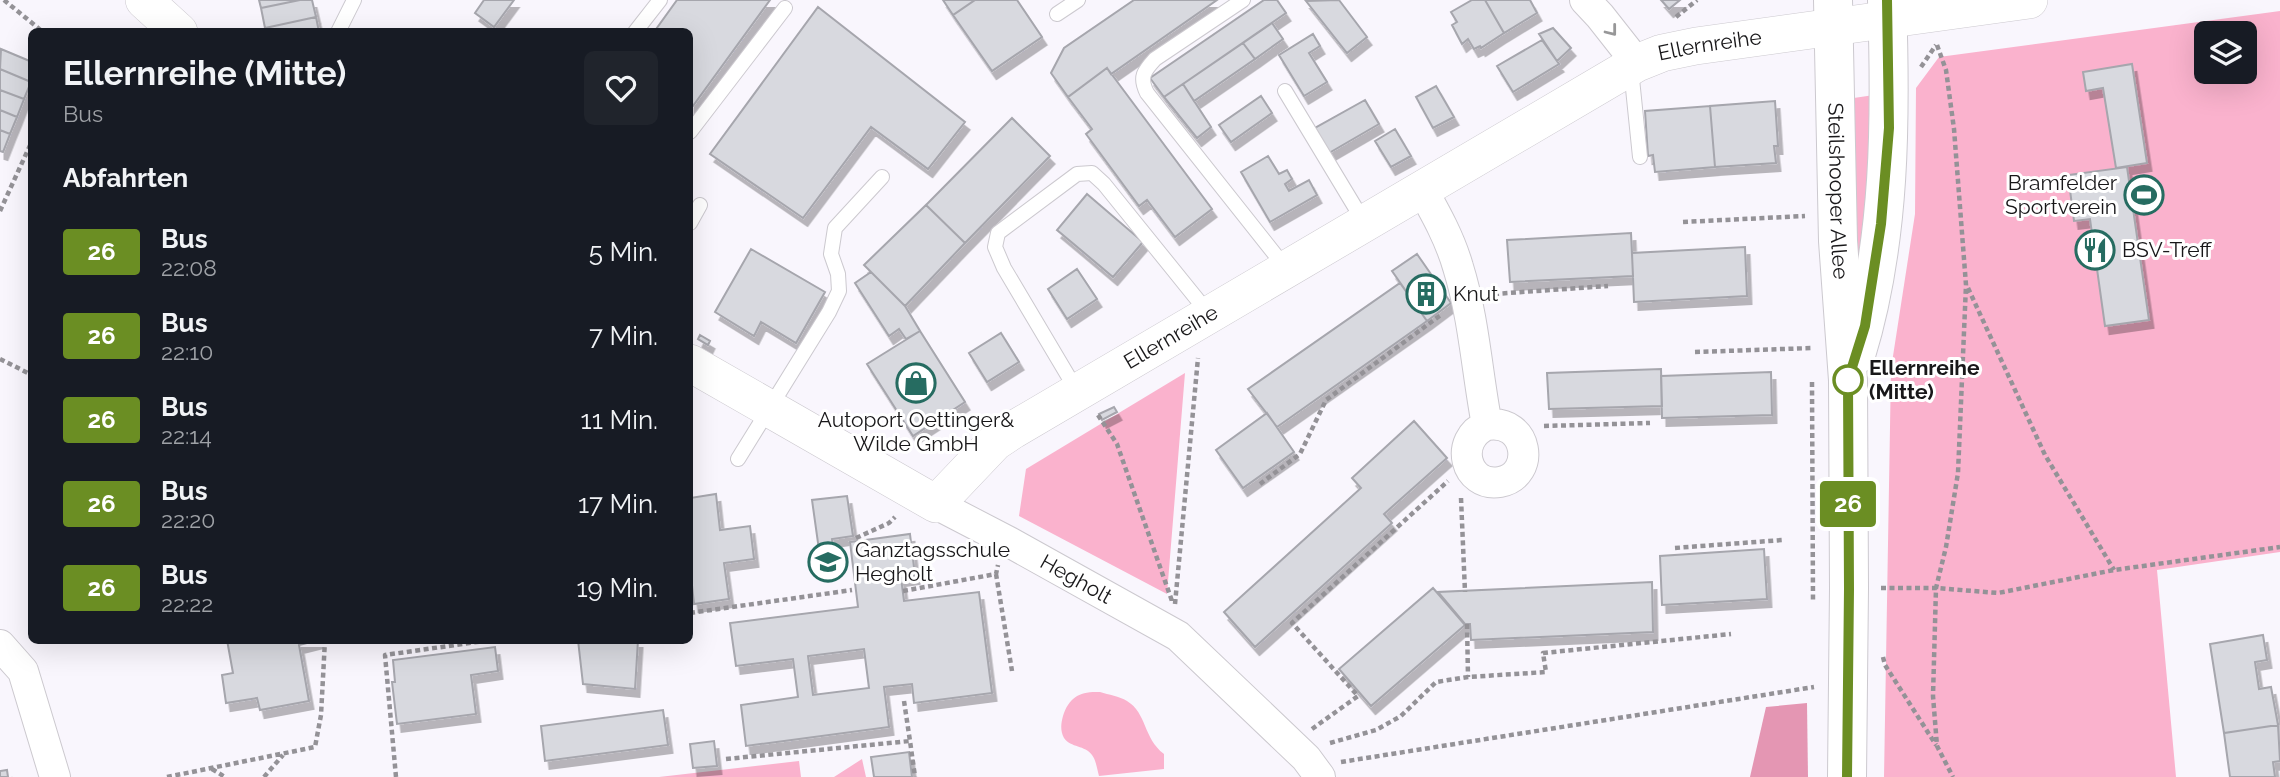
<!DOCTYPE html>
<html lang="de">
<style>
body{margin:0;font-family:Raleway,sans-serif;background:#20242c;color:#f1f3f6;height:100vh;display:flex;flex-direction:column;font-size:26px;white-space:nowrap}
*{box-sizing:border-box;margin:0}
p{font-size:23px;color:#9ea1a6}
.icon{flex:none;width:38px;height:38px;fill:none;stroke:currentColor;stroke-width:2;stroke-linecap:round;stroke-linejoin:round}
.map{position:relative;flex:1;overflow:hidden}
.side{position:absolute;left:28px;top:28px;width:665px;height:616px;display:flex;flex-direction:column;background:#171b24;border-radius:10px;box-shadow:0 7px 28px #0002}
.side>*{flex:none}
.badge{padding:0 14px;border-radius:5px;font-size:24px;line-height:46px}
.buttons{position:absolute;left:2194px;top:21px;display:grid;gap:14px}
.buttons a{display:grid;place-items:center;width:63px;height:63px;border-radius:10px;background:#171b24;box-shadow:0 7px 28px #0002;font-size:35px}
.map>.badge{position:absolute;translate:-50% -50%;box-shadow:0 0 0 4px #fff}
h2{padding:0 35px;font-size:26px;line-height:63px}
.round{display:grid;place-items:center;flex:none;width:74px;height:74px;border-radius:10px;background:#20242c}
.head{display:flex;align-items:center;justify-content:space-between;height:119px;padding:0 35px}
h1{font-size:33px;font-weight:700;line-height:52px}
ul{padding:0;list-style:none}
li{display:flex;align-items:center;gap:21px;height:84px;padding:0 35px}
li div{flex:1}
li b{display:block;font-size:26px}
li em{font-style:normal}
li .badge{min-width:77px;font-weight:700;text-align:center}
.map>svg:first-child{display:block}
</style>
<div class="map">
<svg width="2280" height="777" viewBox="0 0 2280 777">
<defs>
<filter id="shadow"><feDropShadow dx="4.5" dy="8" stdDeviation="0" flood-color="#0004"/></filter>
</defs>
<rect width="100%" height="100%" fill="#f9f6fd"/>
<path fill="#fab2cd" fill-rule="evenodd" d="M2280,11V552L2157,570L2176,777H1884L1891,369L1915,214L1916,88L1939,57ZM2207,33H2245V72H2207Z
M1874,95L1868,202L1858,280L1847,99Z
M1185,373L1167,594L1019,516L1026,469Z
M1100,692C1109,695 1119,696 1127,701C1147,713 1143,738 1164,754V769L1099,776C1097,769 1096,760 1092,755C1085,745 1071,748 1064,738C1060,731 1061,723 1063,716C1069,697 1080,691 1100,692Z
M862,759L866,777H834Z
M799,761L801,777H659Z"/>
<path fill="#e496b3" d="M1807,703L1808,777H1750L1766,707Z"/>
<path fill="#d8d9df" stroke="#a6a6ad" stroke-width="2" fill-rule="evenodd" filter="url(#shadow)" d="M259,0H300L261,8Z
M300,0H312L316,17L265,28L261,8Z
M484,0H514L494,27L475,13Z
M677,0H770L690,110V32H654Z
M943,0H975L953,15Z
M975,0H1017L1042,37L992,71L953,15Z
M1134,0H1217L1111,74L1107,68L1068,97L1051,73L1064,48Z
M1264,0H1277L1286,13L1164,97L1150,78Z
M1339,0L1367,37L1347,53L1306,1Z
M1472,0H1485L1504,33L1481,48L1480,46L1474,49L1468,39L1462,44L1452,25L1457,22L1451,12Z
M1485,0H1530L1537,13L1504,33Z
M1661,0H1680L1669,9Z
M818,7L965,122L928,169L871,127L803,218L710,154Z
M316,17L319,32H266L265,28Z
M1272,23L1283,39L1255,59L1243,43Z
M1553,28L1571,48L1557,61L1539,34Z
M1313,34L1320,46L1309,53L1327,82L1304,96L1279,55Z
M1542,40L1559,64L1513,92L1497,66Z
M1243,43L1255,59L1194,101L1183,84Z
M1,49L32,62L31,82L0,69Z
M2132,64L2147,163L2116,168L2103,88L2086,91L2083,72Z
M1107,68L1212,209L1175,237L1147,200L1139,206L1086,134L1092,129L1068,97Z
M0,69L31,82L24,99L0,90Z
M1183,84L1211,127L1197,138L1164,97Z
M1436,86L1454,117L1433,128L1416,97Z
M0,90L24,99L17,117L0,110Z
M1261,96L1272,113L1231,142L1219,125Z
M1365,100L1379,124L1329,153L1315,128Z
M1775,101L1778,146H1774L1776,163L1715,167L1710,106Z
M1710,106L1715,167L1655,172L1653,155L1648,156L1645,111Z
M0,110L17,117L10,134L0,130Z
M1012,118L1050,156L965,243L926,205Z
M1395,129L1411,156L1391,167L1375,141Z
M0,130L10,134L3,152L0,151Z
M1268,156L1279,174L1287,170L1292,179L1285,184L1289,191L1309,180L1317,195L1270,222L1241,172Z
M2127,167L2149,320L2105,326L2090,219L2074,221L2068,175Z
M1087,194L1143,242L1113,277L1057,230Z
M926,205L965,243L905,306L864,265Z
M1631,233L1633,276L1510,282L1507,240Z
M1745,247L1747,296L1634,302L1632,253Z
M751,249L825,292L796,343L761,322L754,336L715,312Z
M1417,254L1451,303L1427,321L1392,271Z
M1077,269L1097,299L1067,319L1048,289Z
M871,272L905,306L920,331L906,339L899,329L889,336L855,283Z
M1400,283L1427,321L1277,427L1248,389Z
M920,331L965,402L913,436L867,364Z
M1001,333L1019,362L987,382L969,353Z
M700,335L710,341L708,345L698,339Z
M1661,369L1662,406L1549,409L1547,373Z
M1771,372L1772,415L1662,418L1661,376Z
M1114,407L1117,412L1102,420L1099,414Z
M1267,413L1294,452L1243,488L1216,450Z
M1414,421L1447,458L1384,514L1392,523L1255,647L1224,612L1361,488L1352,478Z
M716,494L720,530L750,526L754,559L724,563L729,599L694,604L690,567V498Z
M847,496L853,536L832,539L833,548L819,550L812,500Z
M910,534L915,576L901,578L904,601L979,592L992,693L914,703L912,684L884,687L889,727L746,746L741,705L798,697L793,659L736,666L730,623L858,607L850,542ZM864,649L869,688L813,695L808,656Z
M1764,549L1767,599L1662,605L1660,556Z
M1652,582L1653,632L1471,640L1470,624H1465L1438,592Z
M1433,588L1465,625L1371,706L1339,669Z
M2263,635L2267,660L2255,662L2259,689L2271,687L2278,725L2224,733L2210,644Z
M227,640H319L299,645L309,701L260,710L257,698L226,703L222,675L233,673Z
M578,640H638L635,689L583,684Z
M495,647L498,671L471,675L476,714L397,724L392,682H395L393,660Z
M663,710L668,745L545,761L541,726Z
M2278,725L2280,761L2273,762L2275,777H2230L2224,733Z
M714,741L717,766L693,768L690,744Z
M909,752L912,777H874L871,757Z
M7,770L8,777H0V771Z"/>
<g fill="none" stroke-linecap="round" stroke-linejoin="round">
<g stroke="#ccc9cf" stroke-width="16">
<path id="service" d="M1243,0L1155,59C1144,71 1139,77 1147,93L1285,267
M1057,14L1078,0
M338,32L354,0
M635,32L660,0
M1631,69L1640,157
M1285,91L1364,222
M690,132L785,8
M690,223L700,205
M1077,391L1004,268L995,247L998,233L1077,174L1092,173L1104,184L1209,314
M738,459L829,312L839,291L838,274L831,254L835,228L882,177"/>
</g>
<g stroke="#ccc9cf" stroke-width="32">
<g id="minor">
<path d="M1585,0L1600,16L1637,63"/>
<path d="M1422,189C1436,214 1450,239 1458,267C1474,318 1477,373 1487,425C1453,439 1465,488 1500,482C1537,475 1528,418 1487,425"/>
<path id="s1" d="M936,504L1011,543L1178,636L1306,758L1320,777"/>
<path d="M0,645L23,671L55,777"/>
</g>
</g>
<g stroke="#ccc9cf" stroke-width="38">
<g id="tertiary">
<path d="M144,0L179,32"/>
<path id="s2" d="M690,363L936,504L995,442L1013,430L1637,63L1662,53L1696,46L2029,0"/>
</g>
</g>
<g stroke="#ccc9cf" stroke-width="40">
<g id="secondary">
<path id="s3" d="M1833,0L1838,241L1848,380L1849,588L1847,777"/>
<path d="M1856,355C1891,241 1891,118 1887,0"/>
</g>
</g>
<path stroke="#949297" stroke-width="4.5" stroke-dasharray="5 3.5" stroke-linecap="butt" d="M4,0L43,32
M1676,17L1697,0
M1937,45L1946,70L1954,129L1966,285L1958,473L1946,547L1936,588L1933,696L1937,746L1953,777
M1921,67L1936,45
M0,211L32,141
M1683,222L1805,216
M1968,288L2045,455L2114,570
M1494,294L1608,286
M1695,352L1813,348
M0,359L32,375
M1812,382L1813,601
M1098,415L1117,444L1172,601
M1544,426L1650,423
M1260,484L1300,454L1326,400L1442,314
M1461,498L1465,592
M856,538L889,523L895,517
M1675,548L1782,540
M996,574L1012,671
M1881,588H1936L1998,593L2114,570L2280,547
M903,591L996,574L998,565
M1175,604L1198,358
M690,613L852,590
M1467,624L1468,677
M1883,657L1885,665L1936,745
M904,701L910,741
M1312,729L1358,696L1292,623L1448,481
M1330,743L1376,730L1401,716L1436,682L1468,677L1546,672L1543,653L1731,634
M726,759L910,741L915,777
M1341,762L1814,687
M212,769L225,777
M167,777L315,747L321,715L325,640
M264,777L283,755
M396,777L385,655L491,640"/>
<use href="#service" stroke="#fff" stroke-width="14"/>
<use href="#minor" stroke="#fff" stroke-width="30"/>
<use href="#tertiary" stroke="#fff" stroke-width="37"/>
<use href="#secondary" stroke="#fff" stroke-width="38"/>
</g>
<defs><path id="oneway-chevron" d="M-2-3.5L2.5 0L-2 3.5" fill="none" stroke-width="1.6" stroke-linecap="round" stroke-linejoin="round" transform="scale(1.75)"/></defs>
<use stroke="#979798" href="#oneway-chevron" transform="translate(1612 31) rotate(52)"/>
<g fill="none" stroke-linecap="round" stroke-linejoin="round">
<g stroke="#fff" stroke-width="16">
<path id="line" d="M1847,777L1849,589L1848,380L1865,326L1881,224L1889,128L1887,0"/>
</g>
<use href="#line" stroke="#6b8e23" stroke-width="10"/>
</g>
<defs>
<g id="stadium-ring" transform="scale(2.0125)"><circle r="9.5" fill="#fff" stroke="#266c61" stroke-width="1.5"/><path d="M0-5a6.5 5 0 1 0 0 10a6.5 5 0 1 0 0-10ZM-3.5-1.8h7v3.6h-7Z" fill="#266c61"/></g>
<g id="restaurant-ring" transform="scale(2.0125)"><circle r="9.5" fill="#fff" stroke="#266c61" stroke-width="1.5"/><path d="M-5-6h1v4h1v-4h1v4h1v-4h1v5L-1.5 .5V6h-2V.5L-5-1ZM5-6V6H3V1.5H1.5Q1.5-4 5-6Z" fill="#266c61"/></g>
<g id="building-ring" transform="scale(2.0125)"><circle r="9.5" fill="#fff" stroke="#266c61" stroke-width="1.5"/><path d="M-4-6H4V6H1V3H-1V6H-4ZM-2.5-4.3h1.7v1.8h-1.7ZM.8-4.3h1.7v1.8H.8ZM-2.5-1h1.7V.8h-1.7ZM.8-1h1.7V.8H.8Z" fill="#266c61"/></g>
<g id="shop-ring" transform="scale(2.0125)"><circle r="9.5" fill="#fff" stroke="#266c61" stroke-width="1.5"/><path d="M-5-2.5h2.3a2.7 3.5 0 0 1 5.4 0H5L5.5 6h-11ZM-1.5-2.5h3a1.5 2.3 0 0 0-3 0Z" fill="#266c61"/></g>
<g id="school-ring" transform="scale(2.0125)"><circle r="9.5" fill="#fff" stroke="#266c61" stroke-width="1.5"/><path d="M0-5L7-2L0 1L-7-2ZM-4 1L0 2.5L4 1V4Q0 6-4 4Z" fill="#266c61"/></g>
</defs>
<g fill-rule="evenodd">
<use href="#stadium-ring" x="2144" y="195"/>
<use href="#restaurant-ring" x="2095" y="250"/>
<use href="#building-ring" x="1426" y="294"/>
<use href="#shop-ring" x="916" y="383"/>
<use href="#school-ring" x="828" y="562"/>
</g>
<circle fill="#fff" stroke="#6b8e23" stroke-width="3.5" cx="1848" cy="380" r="14"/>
<g text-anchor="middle" stroke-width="6" stroke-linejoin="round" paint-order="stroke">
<g font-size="21" fill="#181719" stroke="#fff">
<text dy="7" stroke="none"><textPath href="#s2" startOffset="1190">Ellernreihe</textPath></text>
<text dy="7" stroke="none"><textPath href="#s3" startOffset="191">Steilshooper Allee</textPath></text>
<text dy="7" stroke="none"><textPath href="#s2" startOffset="574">Ellernreihe</textPath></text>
<text dy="7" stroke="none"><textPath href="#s1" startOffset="159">Hegholt</textPath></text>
</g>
<g font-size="21" fill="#181719" stroke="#fff" text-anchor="start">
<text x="2117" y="190" text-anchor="end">Bramfelder<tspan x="2117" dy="24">Sportverein</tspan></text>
<text x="2122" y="257">BSV-Treff</text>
<text x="1453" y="301">Knut</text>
<text x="916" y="427" text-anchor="middle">Autoport Oettinger&amp;<tspan x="916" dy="24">Wilde GmbH</tspan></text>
<text x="855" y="557">Ganztagsschule<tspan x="855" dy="24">Hegholt</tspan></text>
</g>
<g font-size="21" font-weight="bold" fill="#181719" stroke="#fff" text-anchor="start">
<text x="1869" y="375">Ellernreihe<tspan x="1869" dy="24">(Mitte)</tspan></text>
</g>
</g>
</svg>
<div class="buttons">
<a><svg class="icon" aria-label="layers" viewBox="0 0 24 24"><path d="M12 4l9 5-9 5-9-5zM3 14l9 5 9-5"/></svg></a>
</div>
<b class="badge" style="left:1848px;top:504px;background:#6b8e23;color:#fff">26</b>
<section class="side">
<div class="head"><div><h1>Ellernreihe (Mitte)</h1><p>Bus</p></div><a class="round"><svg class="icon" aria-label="heart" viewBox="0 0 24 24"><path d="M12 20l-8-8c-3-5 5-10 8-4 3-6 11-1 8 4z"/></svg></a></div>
<h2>Abfahrten</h2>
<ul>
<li><span class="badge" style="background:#6b8e23;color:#fff">26</span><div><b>Bus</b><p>22:08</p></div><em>5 Min.</em></li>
<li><span class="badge" style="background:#6b8e23;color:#fff">26</span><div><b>Bus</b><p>22:10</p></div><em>7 Min.</em></li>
<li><span class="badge" style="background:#6b8e23;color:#fff">26</span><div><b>Bus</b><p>22:14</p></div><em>11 Min.</em></li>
<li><span class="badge" style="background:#6b8e23;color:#fff">26</span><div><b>Bus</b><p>22:20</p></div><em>17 Min.</em></li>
<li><span class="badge" style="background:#6b8e23;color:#fff">26</span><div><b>Bus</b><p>22:22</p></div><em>19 Min.</em></li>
</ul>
</section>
</div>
